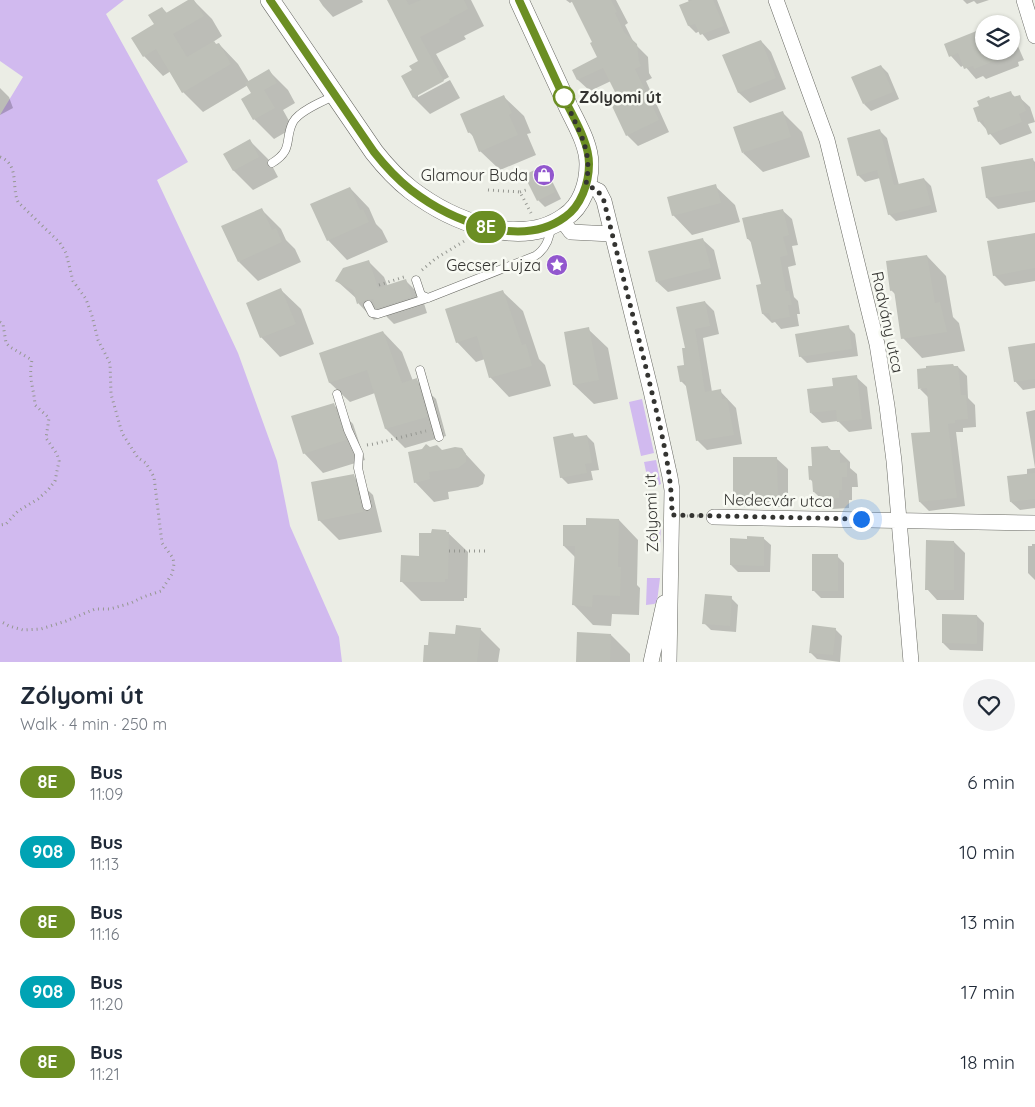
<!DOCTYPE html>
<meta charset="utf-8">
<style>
body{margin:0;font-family:Quicksand,sans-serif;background:#f2f2f3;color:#1f2937;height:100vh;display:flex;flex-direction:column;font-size:19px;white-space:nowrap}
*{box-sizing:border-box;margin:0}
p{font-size:16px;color:#747a83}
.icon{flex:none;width:28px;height:28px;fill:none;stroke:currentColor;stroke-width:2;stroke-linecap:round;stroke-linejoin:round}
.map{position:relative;height:662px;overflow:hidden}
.sheet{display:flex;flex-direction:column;background:#fff;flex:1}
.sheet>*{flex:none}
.badge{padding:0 10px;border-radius:16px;font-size:18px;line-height:32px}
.controls{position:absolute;left:975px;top:15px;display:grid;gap:10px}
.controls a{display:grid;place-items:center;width:45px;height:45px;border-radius:50%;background:#fff;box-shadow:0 1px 4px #0004;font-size:25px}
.you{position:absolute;width:25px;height:25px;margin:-12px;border:4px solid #fff;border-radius:50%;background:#1a73e8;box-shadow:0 0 0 8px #1a73e833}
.map>.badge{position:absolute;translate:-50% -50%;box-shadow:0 0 0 2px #fff}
.round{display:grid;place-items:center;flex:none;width:52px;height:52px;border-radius:26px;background:#f2f2f3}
.headline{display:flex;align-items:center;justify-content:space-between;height:85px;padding:0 20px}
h1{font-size:24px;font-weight:800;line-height:38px}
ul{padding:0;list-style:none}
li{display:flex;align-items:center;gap:15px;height:70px;padding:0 20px}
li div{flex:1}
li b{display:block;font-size:19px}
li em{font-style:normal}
li .badge{min-width:55px;font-weight:700;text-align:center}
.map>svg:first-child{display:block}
</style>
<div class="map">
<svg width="1035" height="662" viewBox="0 0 1035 662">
<rect width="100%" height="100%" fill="#ebede5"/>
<path fill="#d1baef" d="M0,0H124L106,14L188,162L157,180L238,353L277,461L290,526L339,637L342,662H0V115L23,77L0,61Z
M642,399L654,453L641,456L629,402Z
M656,460L661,484L653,487L649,486L644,462Z
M650,519L661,520L660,549H649Z
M647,578H660L657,602L654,604L646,605Z"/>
<path fill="#0003" d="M191,0H193L212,19L222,36L213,42L217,45L219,44L238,64L249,82L269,71L288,90L295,103L283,110L293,128L274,139L254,119L243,100L253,94L248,85L203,112L183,92L171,71L163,76L144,56L162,8L168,14Z
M319,0H362L363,2L333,17L323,6Z
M389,0H471L484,26L464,36L466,39L436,54L449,77L418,94V97L450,80L460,98L430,114L414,98L413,71L420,62Z
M566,0H616L628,23L625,25L634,43L648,57L649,73L652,78L646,81L669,132L638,146L627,135L620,101L611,81L590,91L578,80L574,70L599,57L594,42L573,1L570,3Z
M688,0H717L730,33L708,41L700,31L696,33L689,26L681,6L689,2Z
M963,0H989L977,4L974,1L967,4Z
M1011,38L1017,44L1024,60L1018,62L1019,66L986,79L983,76L976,79L964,65L961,67L951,56L946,45L984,51H1011Z
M761,41L771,52L786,89L750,103L739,93L724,55Z
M881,66L888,73L899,99L871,111L864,104Z
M0,88L9,97L13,108L0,115Z
M1010,92L1016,98L1019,97L1030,107L1035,122L1028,124L1032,133L1000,145L979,121Z
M504,97L524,116L531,133L527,134L536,155L500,170L480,151L475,138L469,132Z
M782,112L802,132L810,157L763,172L743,153Z
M880,131L887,138L899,185L924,179L931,186L937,212L896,221L889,214L880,178L865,182L858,175Z
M250,141L269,160L278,177L253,190L234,171L225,154Z
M1032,159L1035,162V202L998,209L987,198L982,168Z
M542,168L549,175L561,199L545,207L538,200Z
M715,186L735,205L740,222L692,235L673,215Z
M350,188L369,208L376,224L382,230L388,242L347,260L328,240Z
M262,210L281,229L286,240L295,249L301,262L258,281L239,262Z
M782,210L792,219L798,245L792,246L796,265L788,267L794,297L798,301L800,314H797L799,326L781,329L775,322L772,323L763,314V285L752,243L748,239Z
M1035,234V281L1005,286L994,275Z
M703,240L714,250L721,279L668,292L657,282Z
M927,256L946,276L953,317L959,323L965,351L922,358L903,338L896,295L891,290Z
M368,261L384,277L388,287L406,281L422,297L427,313L394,324L385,315L374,320L359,304L357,299L337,281Z
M281,290L301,309L314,344L280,357L261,337Z
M503,292L523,311L539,359L545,365L551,386L509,397L490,377L485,359L476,362L457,342Z
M705,302L714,311L719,334L703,338L712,392L720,391L736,408L742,444L707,450L698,441L687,387L681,381L686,366V349Z
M848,327L855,334L858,356L807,363L800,356Z
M588,329L608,348L618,399L594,404L574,385L569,357Z
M383,332L402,352L413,381L416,380L436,399L446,436L405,448L386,429L375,393L350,402L330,383L320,354Z
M1035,344V388L1023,390L1015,381Z
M958,367L967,376L968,398L975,405L976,427L963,428V432H956L965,506L929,511L920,502L931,434L929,398L920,389Z
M856,377L867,387L872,429L849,432L838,421L822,423L811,413L834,387Z
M334,405L353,424L365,460L323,473L304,453Z
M1035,410V508L1020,510L1011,502L1027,475V469L1035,468L1026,412Z
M573,435L576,438L587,436L594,443L599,470L591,471L593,480L568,484L561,477Z
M828,447L832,451H839L850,462V468L857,474L858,487H852V500H849V508L832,509L814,492V483L810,479L813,467Z
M461,449L485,475L483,484L478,487L448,492L449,499L434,502L415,482L441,451Z
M777,459L788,469V507H745L734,496Z
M353,476L373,495L382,532L339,540L319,520Z
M619,520L638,540L637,585L640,588L639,615L612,614L611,626L593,625L574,605L576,558L564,546L587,527Z
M446,531L468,552L467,598H464V601H421L401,581L420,557L433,534Z
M763,538L771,545L770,572H738L731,565L748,540Z
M954,542L965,553L964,600H937L927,589Z
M1032,544H1035V580L1028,573V546H1032Z
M837,556L844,563V598H821L814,591Z
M731,598L738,605L736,632L711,630L704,623Z
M977,616L984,623L983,651L950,650L943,643Z
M480,629L500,649L498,662H424L456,636Z
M835,629L842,636L840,662L817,659L810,652Z
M611,635L630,654V662H577Z"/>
<path fill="#bec0b8" d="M188,0H194L204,16L173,34L187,57L214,41L216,44L219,43L231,64L182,93L156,49L143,57L131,38L154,24L148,15L162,7L166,13Z
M387,0H406L409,5L421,0H464L468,9L449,19L450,22L420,37L444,81L413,98L401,76L412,70L409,66L418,61Z
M571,0H611L617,12L615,13L624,32L637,44L639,61L641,66L635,69L659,120L626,136L611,104L619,100L603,68L577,80L572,70L597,57L590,43L592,42Z
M692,0H713L724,26L700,35L695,24L688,26L679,5Z
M984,28V51L1018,52L974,69L973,66L964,69L958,53L949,57L944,44Z
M761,40L776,78L738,93L722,55Z
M881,65L893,92L863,104L851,77Z
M269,69L277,83L264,90L275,108L253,120L241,99L251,93L245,83Z
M1011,91L1013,97L1020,95L1026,111L1019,114L1022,122L988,135L983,120L978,122L973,108L979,106L977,101L989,96L990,98Z
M504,95L512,113L509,115L518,135L479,152L471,132L468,133L460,114Z
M783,111L791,137L742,153L733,127Z
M880,129L894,185L924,178L931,205L888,215L877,170L857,176L847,138Z
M250,139L259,157L233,171L223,154Z
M1033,158L1035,171V190L986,198L981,167Z
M543,166L555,192L537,201L524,175Z
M716,184L721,203L672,216L667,197Z
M350,187L360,210L363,209L369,222L327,241L310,204Z
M262,208L272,230L276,228L282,242L238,262L221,226Z
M783,209L789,235L783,237L788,255L780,257L786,291H789L792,305H788L790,317L771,320L769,313L762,314L756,285L761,284L750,239H747L742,218Z
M1035,233V268L993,276L987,241Z
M703,238L711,268L656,282L648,251Z
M927,255L935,303L940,302L947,332L901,339L894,290L890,291L886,261Z
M369,260L378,288L406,279L412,297L378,308H376L373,299L366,300L357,304L353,290L335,281L343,268Z
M281,288L296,324L260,338L246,303Z
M503,290L522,345L526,344L532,366L489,378L477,336L456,343L445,309Z
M705,301L710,326L695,329L705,392L721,389L722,399L727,398L734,435L696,441L685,381L680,382L677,366L684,365L682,348H685L676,307Z
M849,325L852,349L799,357L795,334Z
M589,327L599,380L573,385L564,332Z
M383,331L402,383L417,378L427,417L385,429L367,370L329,383L319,353Z
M1035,343V379L1014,382L1008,347Z
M953,364L954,366H958L961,395H966L968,419L955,420V423L948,424L957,498L919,502L911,433L930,432L927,388L918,389L917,369L926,368V366Z
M857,375L862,419L837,422L836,410L810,413L807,389L833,386L832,378Z
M334,403L346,440L303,454L291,416Z
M573,433L574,437L587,435L592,463L585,464L587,473L560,478L553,437Z
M426,444L430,447L437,445L442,450L455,447L462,448L466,454V462L458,468L429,472L430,479L414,483L408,452L422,449Z
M828,446V450H840V463L847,462V477H842V490H839V498L820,499V492H813L812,479L809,480L808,466H812L811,447Z
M733,457H777L778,497H733Z
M1035,473V499L1010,502L1007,476Z
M354,474L363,512L318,521L311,482Z
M586,518L619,519L618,567H621L620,596L593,595L592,607L572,605L575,546H563V525H586Z
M432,529L446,530V532H449L448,579H445V582H400L401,555L419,556V533H431Z
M747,536L764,537V566L730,565V538L747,539Z
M926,540L954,541V590H925Z
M812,554H838V591H812Z
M705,594L732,596L730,626L702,624Z
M942,614L977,615V644L942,643Z
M456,625L481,628L477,662H423L424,645H428L429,632L455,634Z
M812,625L836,628L833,655L809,653Z
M577,632L611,634L610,662H576Z"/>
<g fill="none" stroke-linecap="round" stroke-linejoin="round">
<g stroke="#696a64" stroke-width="9">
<path id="service" d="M272,163C294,150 284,139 293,122C299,111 323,101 334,96
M416,280L421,295L428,298
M368,305L372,313L378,314L428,298L535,256C546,249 550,239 551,226
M420,370L439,437
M337,394L348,430L359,454L358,468L367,506"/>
</g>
<g stroke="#696a64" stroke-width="16">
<path id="minor" d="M776,0L827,140L877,344L887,406L894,461L911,662
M1024,0L1035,36
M586,185L599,191L604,201L651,391L670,477L672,490L669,662
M562,220L571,232L612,234
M714,517L1035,523
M651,662L664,603"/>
</g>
<g stroke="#696a64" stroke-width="20">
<path id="tertiary" d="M270,0L374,152C385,166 397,179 411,190C450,220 520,250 565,217C582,206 589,184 589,164C589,143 575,122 567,104C551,69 535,35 519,0"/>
</g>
<path stroke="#959791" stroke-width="3" stroke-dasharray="1 4" stroke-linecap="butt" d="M0,157C20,165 11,186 18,202L60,243L66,253L73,281L86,299L92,316L98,340L110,363L111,394L122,433L138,458L146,463L154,477L162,543L173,558L174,564L172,574L161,591L143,597L131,603L110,609H95L66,621L41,629L23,630L9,626L0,621
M488,190L520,192L531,213
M520,192L526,190
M422,270L435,259L466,240
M379,285L407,276
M0,322L3,324L6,343L10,347L32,360C28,378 34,388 35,405L49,418L46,438L57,454L59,461L55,481L48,490L38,499L18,511L6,524L0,525
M367,445L374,444L426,431
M687,516H701
M449,551H489"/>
<use href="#service" stroke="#fff" stroke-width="8"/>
<use href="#minor" stroke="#fff" stroke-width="15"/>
<use href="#tertiary" stroke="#fff" stroke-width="19"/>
</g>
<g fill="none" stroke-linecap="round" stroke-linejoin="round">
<g stroke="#fff" stroke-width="11">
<path id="line" d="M270,0L374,152C385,166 397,179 411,190C450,220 520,250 565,217C581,206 589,183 589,164C589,142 574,119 565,100C550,67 534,33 519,0"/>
</g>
<use href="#line" stroke="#6b8e23" stroke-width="8"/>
<path stroke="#343431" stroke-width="5" stroke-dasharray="0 9" d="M564,97C564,99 569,108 571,113C583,139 592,155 586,184L598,191L604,201C618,258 633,315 647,372C658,419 672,467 672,515L861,519"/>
</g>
<defs>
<g id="shop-disc" transform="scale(1.125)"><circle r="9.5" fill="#9257ce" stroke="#f8faf3"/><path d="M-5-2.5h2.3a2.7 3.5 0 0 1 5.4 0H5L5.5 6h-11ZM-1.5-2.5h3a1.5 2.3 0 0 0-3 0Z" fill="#fff"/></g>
<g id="sight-disc" transform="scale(1.125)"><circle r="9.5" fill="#9257ce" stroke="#f8faf3"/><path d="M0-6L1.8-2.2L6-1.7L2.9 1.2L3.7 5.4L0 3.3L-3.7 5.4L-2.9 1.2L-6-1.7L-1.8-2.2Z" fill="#fff"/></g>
</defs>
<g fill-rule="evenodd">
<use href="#shop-disc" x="544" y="175"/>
<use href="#sight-disc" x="557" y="265"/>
</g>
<circle fill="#fff" stroke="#6b8e23" stroke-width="2.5" cx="564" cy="97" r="10"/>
<g text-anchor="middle" stroke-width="5" stroke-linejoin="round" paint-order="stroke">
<g font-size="16" font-weight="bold" fill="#343431" stroke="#f8faf3" text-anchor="start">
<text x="579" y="103">Zólyomi út</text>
</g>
<g font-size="16" fill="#343431" stroke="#f8faf3" text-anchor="end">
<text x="528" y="181">Glamour Buda</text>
<text x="541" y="271">Gecser Lujza</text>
</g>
<g font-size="16" fill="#343431" stroke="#f8faf3">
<text transform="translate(888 322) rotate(78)" y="6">Radvány utca</text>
<text transform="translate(778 500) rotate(1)" y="6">Nedecvár utca</text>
<text transform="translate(651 513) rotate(-92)" y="6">Zólyomi út</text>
</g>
</g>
</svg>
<div class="controls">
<a><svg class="icon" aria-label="layers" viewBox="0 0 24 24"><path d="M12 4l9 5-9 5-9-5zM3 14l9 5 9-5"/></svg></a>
</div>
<div class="you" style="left:861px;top:519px"></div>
<b class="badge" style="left:486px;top:227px;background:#6b8e23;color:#fff">8E</b>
</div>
<section class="sheet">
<div class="headline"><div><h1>Zólyomi út</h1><p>Walk · 4 min · 250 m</p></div><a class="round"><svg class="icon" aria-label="heart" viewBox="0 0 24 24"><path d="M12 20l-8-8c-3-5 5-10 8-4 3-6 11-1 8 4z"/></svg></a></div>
<ul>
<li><span class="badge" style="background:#6b8e23;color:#fff">8E</span><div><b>Bus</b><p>11:09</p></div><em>6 min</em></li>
<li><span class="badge" style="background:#00a3b4;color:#fff">908</span><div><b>Bus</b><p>11:13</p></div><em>10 min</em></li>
<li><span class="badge" style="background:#6b8e23;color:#fff">8E</span><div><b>Bus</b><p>11:16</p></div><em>13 min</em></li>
<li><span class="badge" style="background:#00a3b4;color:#fff">908</span><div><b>Bus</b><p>11:20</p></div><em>17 min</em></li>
<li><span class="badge" style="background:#6b8e23;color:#fff">8E</span><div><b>Bus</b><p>11:21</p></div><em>18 min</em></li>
</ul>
</section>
